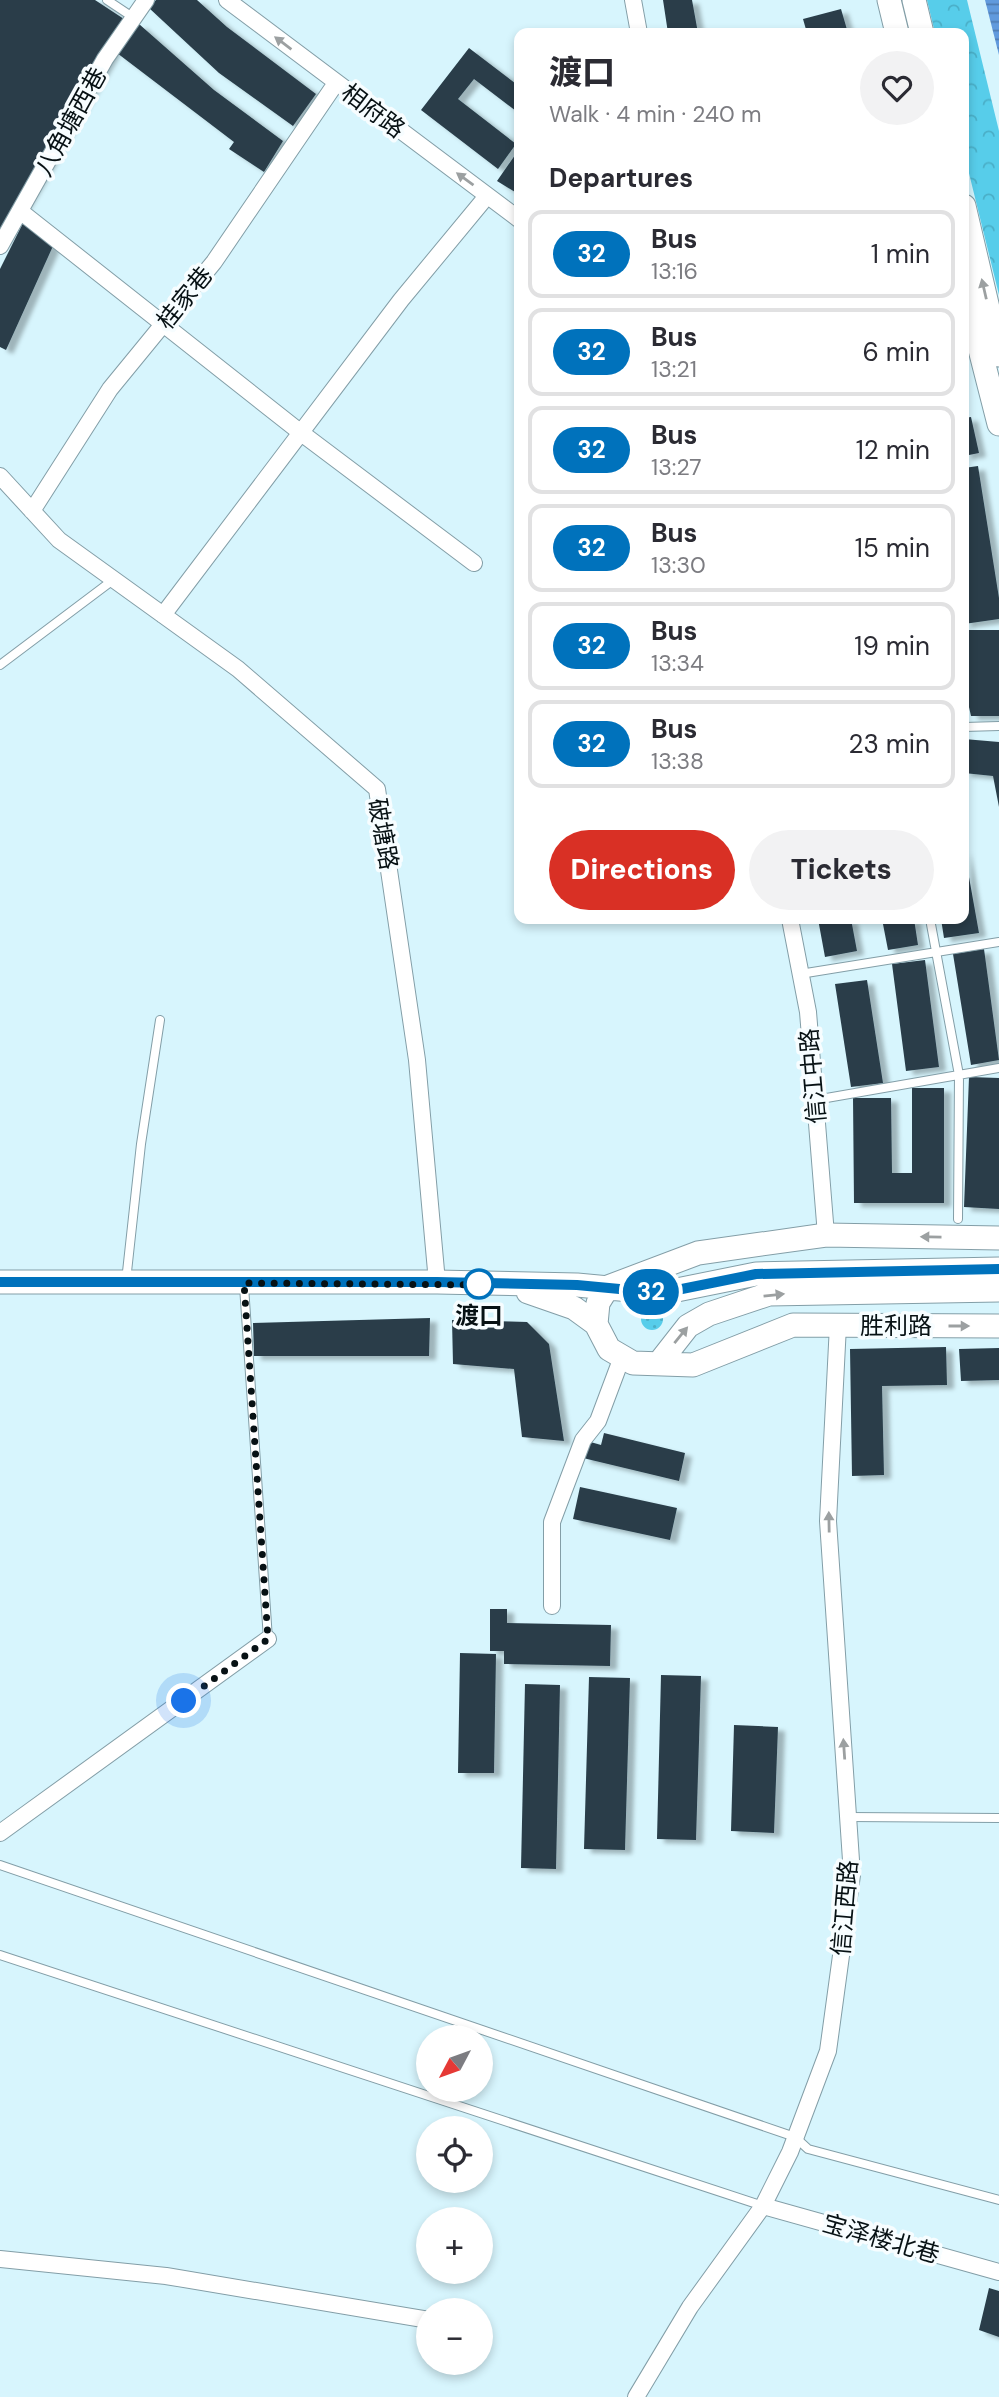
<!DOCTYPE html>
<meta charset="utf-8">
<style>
body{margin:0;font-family:"DM Sans","Noto Sans SC",sans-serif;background:#f2f2f3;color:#2b2b33;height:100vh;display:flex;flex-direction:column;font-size:26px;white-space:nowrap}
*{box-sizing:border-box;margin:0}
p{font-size:23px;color:#7c7c81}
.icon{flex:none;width:38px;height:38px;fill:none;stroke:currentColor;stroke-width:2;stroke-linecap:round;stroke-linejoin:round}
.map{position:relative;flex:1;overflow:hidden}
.sheet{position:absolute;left:514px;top:28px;width:455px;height:896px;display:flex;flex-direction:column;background:#fff;border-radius:14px;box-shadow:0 4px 10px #0003}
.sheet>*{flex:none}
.badge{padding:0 14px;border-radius:23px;font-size:24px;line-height:46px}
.needle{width:46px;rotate:229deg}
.fabs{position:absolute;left:416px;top:2025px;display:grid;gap:14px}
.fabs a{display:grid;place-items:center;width:77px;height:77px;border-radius:50%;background:#fff;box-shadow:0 4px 10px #0003;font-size:35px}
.you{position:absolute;width:35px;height:35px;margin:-18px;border:5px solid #fff;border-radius:50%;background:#1a73e8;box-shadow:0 0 0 10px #1a73e833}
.map>.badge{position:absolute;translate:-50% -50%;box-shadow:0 0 0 4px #fff}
h2{padding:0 35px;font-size:26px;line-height:63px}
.round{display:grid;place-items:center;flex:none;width:74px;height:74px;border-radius:37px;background:#f2f2f3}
.head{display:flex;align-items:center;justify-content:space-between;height:119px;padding:0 35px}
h1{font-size:33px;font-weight:800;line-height:52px}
.button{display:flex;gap:14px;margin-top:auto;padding:14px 35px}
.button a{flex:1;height:80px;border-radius:42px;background:#d93025;color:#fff;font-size:28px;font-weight:800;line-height:80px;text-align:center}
.button a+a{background:#f2f2f3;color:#2b2b33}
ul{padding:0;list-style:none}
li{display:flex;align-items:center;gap:21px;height:88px;margin:0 14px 10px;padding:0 21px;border:4px solid #e1e1e2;border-radius:14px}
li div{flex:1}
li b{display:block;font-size:26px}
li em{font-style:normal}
li .badge{min-width:77px;font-weight:700;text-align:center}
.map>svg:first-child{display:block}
</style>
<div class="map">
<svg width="999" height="2397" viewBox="0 0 999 2397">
<defs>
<pattern id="grass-dots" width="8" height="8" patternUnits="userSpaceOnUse" patternTransform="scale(1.75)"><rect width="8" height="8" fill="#57cdea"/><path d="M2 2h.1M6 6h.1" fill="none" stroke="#4aafc8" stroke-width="1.8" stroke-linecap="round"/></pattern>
<pattern id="park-crowns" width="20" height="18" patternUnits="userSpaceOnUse" patternTransform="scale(1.75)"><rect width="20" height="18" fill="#57cdea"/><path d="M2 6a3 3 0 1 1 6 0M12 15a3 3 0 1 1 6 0" fill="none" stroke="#4aafc8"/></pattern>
<pattern id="water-rules" width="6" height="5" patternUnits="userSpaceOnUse" patternTransform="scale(1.75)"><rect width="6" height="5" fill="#619add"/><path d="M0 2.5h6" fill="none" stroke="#4e7cb2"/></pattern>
<filter id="shadow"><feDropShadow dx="7" dy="4" stdDeviation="2" flood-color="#0004"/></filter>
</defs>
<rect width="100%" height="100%" fill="#d7f5fd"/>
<path fill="url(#grass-dots)" d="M641 1319a11 11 0 1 1 22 0a11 11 0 1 1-22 0Z"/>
<path fill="url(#park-crowns)" d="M927,0H967L999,131V295L964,153V33H935Z"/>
<path fill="url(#water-rules)" d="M985,0H999V55Z"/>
<path fill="#293e4a" filter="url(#shadow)" d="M0,0H95L130,23L0,246Z
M156,0H197L227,27L316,94L293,126L219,73L149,8Z
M663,0H692L698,33H668Z
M841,9L848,33H807L803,19Z
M139,24L214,90L283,141L264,172L229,149L234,142L117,53Z
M469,48L520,87V114L474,79L458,99L516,144L498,169L421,110Z
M520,148V195L497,181Z
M23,223L53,246L6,350L0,347V269Z
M971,417L979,453L964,456V418Z
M978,466L999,598V619L964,624V468Z
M964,630H999V716H971L964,685Z
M964,739L999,742V807L993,776L964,773Z
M964,849L979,933L944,938L941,919H964Z
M818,919H851L857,951L825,957Z
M882,919H914L918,945L888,950Z
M984,949L999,1060L971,1065L953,954Z
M925,960L939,1067L906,1071L892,964Z
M867,980L883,1083L851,1087L835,984Z
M969,1077L999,1078V1209L964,1207Z
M912,1088H944V1203H854L853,1098H891L892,1173H912Z
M430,1318L429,1356H254L253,1323Z
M452,1320L527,1322L549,1344L564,1441L522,1437L514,1369L453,1364Z
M946,1347L947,1385L882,1386L884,1475L852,1476L850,1349Z
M999,1348V1380L961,1381L959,1349Z
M604,1433L685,1453L679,1481L583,1458L587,1441L601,1445Z
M580,1487L677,1508L670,1540L573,1519Z
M490,1609H507V1623L611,1625L610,1666L504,1664V1651H490Z
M460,1653L496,1654L494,1773H458Z
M661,1675L701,1676L696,1840L657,1839Z
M589,1677L630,1678L625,1850L584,1849Z
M525,1684L560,1685L556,1869L521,1868Z
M734,1725L778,1727L774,1833L731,1831Z
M989,2288L999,2291V2337L979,2330Z"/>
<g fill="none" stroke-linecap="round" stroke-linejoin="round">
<g stroke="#839ea7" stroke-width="10">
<path id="lane" d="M107,0L134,18
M0,665L113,580
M964,727L999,726
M930,919L959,1075L958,1219
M800,974L999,942
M815,1100L999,1068
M126,1281L141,1144L160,1020
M244,1286L268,1639
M848,1817L999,1818
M0,1865L795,2137L808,2149L999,2200
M0,1955L763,2206"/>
</g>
<g stroke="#839ea7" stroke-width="18">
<path id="street" d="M227,0L520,220
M633,0L639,33
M20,211L300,432L474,563
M0,246L105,59L146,0
M0,476L59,540L238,669L377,789L417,1060L437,1282
M32,511L110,389L214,262L336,83
M163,615L401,300L487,196
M790,919L808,1012L826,1235
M552,1606V1522L583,1440L598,1421L622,1357
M0,1833L268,1639
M763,2206L999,2272
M0,2259L166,2276L429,2320
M636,2397L690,2307L763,2206L790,2152L828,2051L852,1875L828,1521L838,1325"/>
</g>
<g stroke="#839ea7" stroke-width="25">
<path id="secondary" d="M889,0L897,33
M914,0L922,33
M964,206L999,355
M964,287L999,424
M999,1238L826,1235L698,1253L608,1287L598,1303L596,1324L609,1349L633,1363L693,1365L793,1325L999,1326
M0,1282H437L577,1285L662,1293L756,1274L999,1269
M528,1292L574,1308L596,1324
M659,1363L688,1326L709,1314L769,1294L999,1290"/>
</g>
<use href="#lane" stroke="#fff" stroke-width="8"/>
<use href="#street" stroke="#fff" stroke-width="16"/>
<use href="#secondary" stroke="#fff" stroke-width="23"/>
</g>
<defs><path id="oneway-solid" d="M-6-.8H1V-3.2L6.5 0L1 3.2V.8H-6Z" transform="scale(1.75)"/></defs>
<g fill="#9ca0a1">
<use href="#oneway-solid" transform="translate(283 43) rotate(-143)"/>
<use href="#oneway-solid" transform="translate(465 179) rotate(-144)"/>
<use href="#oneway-solid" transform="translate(984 289) rotate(-103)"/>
<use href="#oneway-solid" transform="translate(931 1237) rotate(-179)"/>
<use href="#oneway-solid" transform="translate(774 1295) rotate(-6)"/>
<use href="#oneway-solid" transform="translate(959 1326)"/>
<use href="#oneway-solid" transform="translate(681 1335) rotate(-51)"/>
<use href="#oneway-solid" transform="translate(829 1522) rotate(-91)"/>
<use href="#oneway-solid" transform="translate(844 1749) rotate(-94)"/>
</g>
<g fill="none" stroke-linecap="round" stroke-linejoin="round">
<g stroke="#fff" stroke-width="16">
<path id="line" d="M0,1282H437L577,1285L662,1293L756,1274L999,1269"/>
</g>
<use href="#line" stroke="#0072bc" stroke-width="10"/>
<path stroke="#071114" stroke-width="7" stroke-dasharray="0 12.6" d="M184,1701L268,1639L244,1283L487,1285L479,1284"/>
</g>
<circle fill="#fff" stroke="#0072bc" stroke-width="3.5" cx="479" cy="1284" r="14"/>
<g text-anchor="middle" stroke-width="7" stroke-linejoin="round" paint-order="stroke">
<g font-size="24" fill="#071114" stroke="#f7fdff">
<text transform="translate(373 111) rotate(37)" y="8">相府路</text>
<text transform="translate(71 122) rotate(-61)" y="8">八角塘西巷</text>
<text transform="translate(185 298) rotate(-51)" y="8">桂家巷</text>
<text transform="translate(383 834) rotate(80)" y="8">破塘路</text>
<text transform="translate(813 1076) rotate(-95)" y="8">信江中路</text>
<text x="896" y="1334">胜利路</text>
<text transform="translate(845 1908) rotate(-85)" y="8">信江西路</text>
<text transform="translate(881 2239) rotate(16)" y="8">宝泽楼北巷</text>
</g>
<g font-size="24" font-weight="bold" fill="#071114" stroke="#f7fdff">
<text x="479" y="1324">渡口</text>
</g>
</g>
</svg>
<div class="fabs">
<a><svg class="needle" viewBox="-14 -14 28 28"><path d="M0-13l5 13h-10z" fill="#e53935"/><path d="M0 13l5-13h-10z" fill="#7c7c81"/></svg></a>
<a><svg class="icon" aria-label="locate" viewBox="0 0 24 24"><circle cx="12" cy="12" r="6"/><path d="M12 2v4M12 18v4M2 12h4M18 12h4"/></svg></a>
<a>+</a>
<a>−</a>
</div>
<div class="you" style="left:184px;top:1701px"></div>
<b class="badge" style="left:651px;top:1292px;background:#0072bc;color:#fff">32</b>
<section class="sheet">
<div class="head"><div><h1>渡口</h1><p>Walk · 4 min · 240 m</p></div><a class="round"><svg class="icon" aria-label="heart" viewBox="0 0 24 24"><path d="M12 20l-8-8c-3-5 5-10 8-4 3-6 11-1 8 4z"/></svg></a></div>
<h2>Departures</h2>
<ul>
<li><span class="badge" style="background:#0072bc;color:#fff">32</span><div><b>Bus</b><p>13:16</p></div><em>1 min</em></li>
<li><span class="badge" style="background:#0072bc;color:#fff">32</span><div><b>Bus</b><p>13:21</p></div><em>6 min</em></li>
<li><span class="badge" style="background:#0072bc;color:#fff">32</span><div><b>Bus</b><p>13:27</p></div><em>12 min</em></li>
<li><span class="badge" style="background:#0072bc;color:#fff">32</span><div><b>Bus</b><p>13:30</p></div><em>15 min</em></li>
<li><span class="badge" style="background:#0072bc;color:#fff">32</span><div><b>Bus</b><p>13:34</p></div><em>19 min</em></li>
<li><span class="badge" style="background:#0072bc;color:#fff">32</span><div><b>Bus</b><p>13:38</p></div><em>23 min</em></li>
</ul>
<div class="button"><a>Directions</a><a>Tickets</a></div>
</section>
</div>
